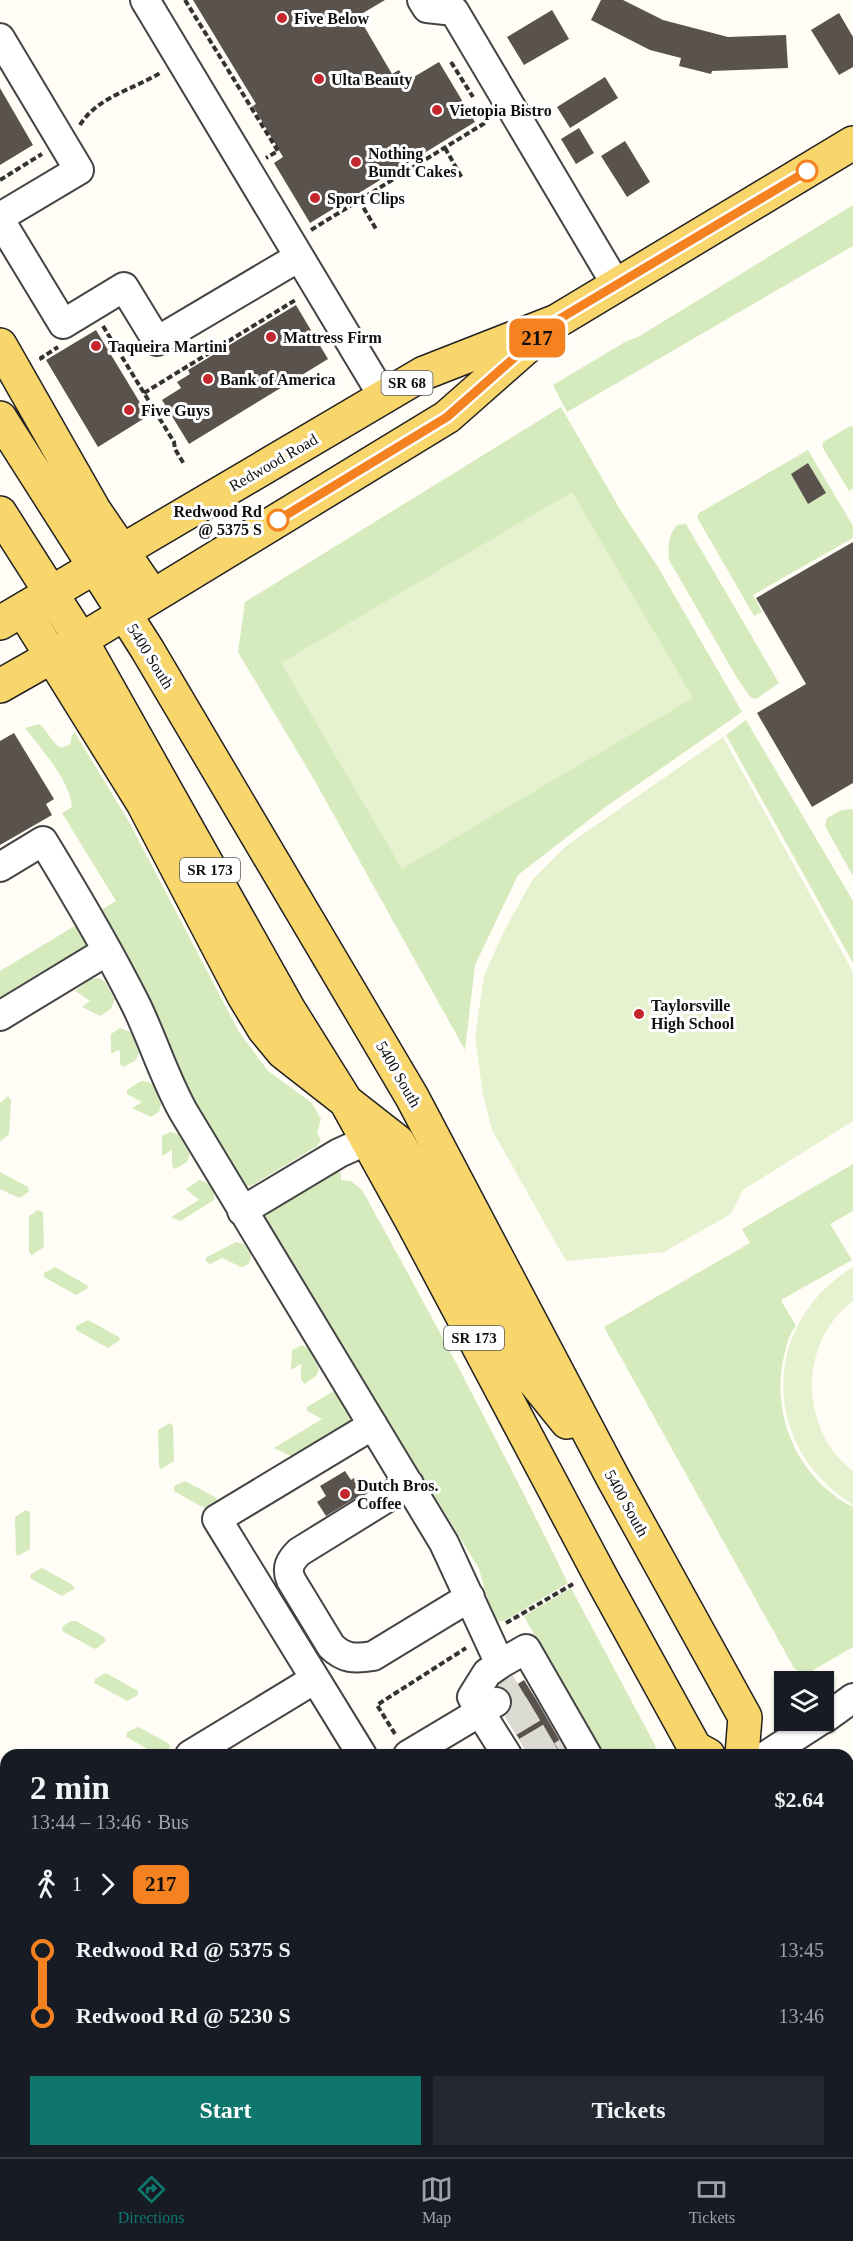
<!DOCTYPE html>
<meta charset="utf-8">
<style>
body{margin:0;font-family:"Times New Roman",serif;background:#242831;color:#f1f3f6;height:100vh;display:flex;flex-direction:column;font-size:22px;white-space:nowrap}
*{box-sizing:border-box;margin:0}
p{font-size:20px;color:#9ea1a6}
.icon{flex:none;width:33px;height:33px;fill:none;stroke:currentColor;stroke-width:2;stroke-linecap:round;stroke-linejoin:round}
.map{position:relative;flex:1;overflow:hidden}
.panel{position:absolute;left:0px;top:1749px;width:854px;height:408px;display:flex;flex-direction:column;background:#171b24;border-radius:18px 18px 0 0;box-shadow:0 2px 4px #0004}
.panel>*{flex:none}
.badge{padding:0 12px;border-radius:9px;font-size:21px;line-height:39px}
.buttons{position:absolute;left:774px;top:1671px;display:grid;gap:12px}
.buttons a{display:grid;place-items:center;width:60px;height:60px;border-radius:0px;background:#171b24;box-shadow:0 2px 4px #0004;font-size:30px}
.map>.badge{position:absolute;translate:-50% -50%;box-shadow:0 0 0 3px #fff}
.legs{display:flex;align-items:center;gap:9px;height:66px;padding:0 30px;font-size:20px}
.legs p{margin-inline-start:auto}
.summary{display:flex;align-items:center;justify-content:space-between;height:102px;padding:0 30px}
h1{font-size:33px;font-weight:700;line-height:45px}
.button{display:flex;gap:12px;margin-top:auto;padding:12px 30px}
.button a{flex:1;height:69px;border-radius:0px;background:#0f766e;color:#fff;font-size:24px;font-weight:700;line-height:69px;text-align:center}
.button a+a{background:#242831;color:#f1f3f6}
ul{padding:0 30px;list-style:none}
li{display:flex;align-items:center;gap:21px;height:66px;font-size:22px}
li i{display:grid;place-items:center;width:9px;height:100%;margin:0 8px;background:currentColor}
li i::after{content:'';width:15px;height:15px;margin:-8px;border:4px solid;border-radius:50%;background:#171b24}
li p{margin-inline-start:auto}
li:first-child i{background:linear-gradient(#0000 50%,currentColor 0)}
li:last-child i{background:linear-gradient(currentColor 50%,#0000 0)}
.tabs{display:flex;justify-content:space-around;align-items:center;height:84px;border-top:2px solid #363941;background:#171b24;font-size:16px;color:#9ea1a6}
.tabs a{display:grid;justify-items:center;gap:3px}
.tabs .current{color:#0f766e}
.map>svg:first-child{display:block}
</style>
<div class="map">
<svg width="853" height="2157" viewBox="0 0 853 2157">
<rect width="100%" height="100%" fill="#fffdf5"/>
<path fill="#d5ebbd" d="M853,205V246L567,412L553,385L625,342L638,337Z
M561,407L621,511L658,567L742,712L607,806L518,875L475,965L465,1050L316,783L238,652L245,602Z
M850,426L853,427V488L849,491L823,448V442Z
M808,450L853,526V538L753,595L762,612L754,616L697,517L699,513Z
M686,524L779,683L756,699L751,698L737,678L669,560C668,548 668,535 677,525Z
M746,720L853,901V963L726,735Z
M39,724C48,731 51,742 61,748L70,744L72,735L75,733L128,820L239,1032L268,1071L312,1103L321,1119L317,1133L321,1141L317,1146L251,1186H246L193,1099L146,990L99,911L116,901L62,813L72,807C70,780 41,749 25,728Z
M852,809L853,812V876L825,826L827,818L842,810Z
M78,924L88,943L86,946L0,998V971Z
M99,978L105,982L115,999L111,1009L100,1016L82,1007L90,1001L75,991L90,979Z
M120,1028L131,1032L139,1053L135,1061L123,1067L120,1064V1051L118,1050L111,1054V1034Z
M141,1081C155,1080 158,1094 161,1105L159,1112L151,1117L132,1108L142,1102L127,1094V1090Z
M8,1096L11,1100L9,1134L0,1142V1103Z
M170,1132L178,1134L190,1154L187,1162L175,1169L172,1166V1150L162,1156V1136Z
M853,1164V1211L830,1224L852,1260L781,1300L796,1326C788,1335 787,1345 784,1356C770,1415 798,1479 853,1507V1647L805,1675L794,1668L604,1327L750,1243L742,1229Z
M0,1172L28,1187L29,1192L19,1198L0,1189Z
M341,1172V1180L351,1181L362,1190C434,1319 503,1450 568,1583L504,1621H497L490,1607L479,1569L266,1219L267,1214C282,1202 322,1175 341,1172Z
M199,1180C208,1181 216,1190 214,1200L180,1221L171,1217L199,1200L186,1189Z
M38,1210L43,1212L44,1247L32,1255L29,1252V1216Z
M236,1242L244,1244L251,1255C252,1261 247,1267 241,1267L222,1258L210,1264L205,1260L207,1257Z
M55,1267L87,1285L88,1288L76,1295L44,1277V1273Z
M88,1320L119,1337L120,1340L108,1348L76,1330V1326Z
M302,1345L310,1350L319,1368L317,1375L305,1384L301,1380V1364L291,1370L292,1350Z
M332,1392H335L351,1418L350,1423L293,1457L274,1448L322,1419L307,1411V1407Z
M170,1423L173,1426L174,1461L161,1469L159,1466L158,1430Z
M185,1481L215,1497L218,1501L206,1509L174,1491V1486Z
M26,1510L30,1512V1549L18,1556L16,1554L15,1517Z
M42,1568L71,1584L75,1588L62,1596L30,1578L31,1574Z
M571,1588L655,1745L657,1755H598L593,1741L524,1616Z
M71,1621H76L104,1637L106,1641L96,1649L93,1648L62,1631L63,1626Z
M106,1673L138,1691V1695L127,1701L94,1683L95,1679Z
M138,1727L168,1743L171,1747L159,1755L126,1737L127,1732Z
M3,1808L6,1809V1836L0,1827V1809Z
M6,2067V2123L0,2126V2076Z"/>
<path fill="#e6f2cf" d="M572,492L693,698L402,869L281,663Z
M723,737L853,972V1121L743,1190L731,1214L664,1252L566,1261L492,1130L483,1095L475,1037L484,976L504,931L533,879L566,846Z
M853,1267V1301C798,1342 799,1430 853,1471V1505C761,1447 759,1325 853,1267Z"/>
<path fill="#5a524d" d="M193,0H385L358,16L392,74L399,70L407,81L439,62L475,122L310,223L274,163L283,157L253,106L256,104Z
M601,0H623L663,20L728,37L786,35L788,68L712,71L711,74L679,66L681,58L650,50L591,20Z
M552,10L569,39L524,65L507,37Z
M839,13L853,37V67L839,75L811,30Z
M605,77L618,98L570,128L557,107Z
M0,88L33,145L0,165Z
M579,128L594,153L576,164L561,139Z
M625,141L650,182L627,197L601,156Z
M296,305L328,359L189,444L162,400L181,388L177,382L190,374L188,370Z
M96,330L148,416L98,447L46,360Z
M808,463L826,493L808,504L791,474Z
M853,542V783L812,807L757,713L806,684L756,598Z
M14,733L54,799L46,804L52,815L0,845V741Z
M345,1471L351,1480L354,1478L364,1493L326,1516L317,1502L326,1496L320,1486Z
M524,1680L537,1701L568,1755H529L505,1716L510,1710L512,1702L507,1691Z"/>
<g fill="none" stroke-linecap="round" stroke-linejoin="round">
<path stroke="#dbdad3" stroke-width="28" stroke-dasharray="28 14" stroke-linecap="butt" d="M496,1702L526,1684
M509,1723L539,1705
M526,1751L557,1733
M562,1755L568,1751"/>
<g stroke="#444" stroke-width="32">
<path id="minor" d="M145,0L384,398
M422,0L427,8L454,11L617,286
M0,38L79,170L0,217
M0,220L63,324L124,287L157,341L299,257
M0,867L43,841C76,895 108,949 136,1005C153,1040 164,1077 183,1111L444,1543L500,1664L487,1673L472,1697L480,1712L408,1755
M0,1016L107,951
M242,1211L339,1153L368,1140
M409,1484L299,1552C290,1561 286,1568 291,1580L331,1646C344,1659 355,1659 373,1656L470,1597
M500,1664L526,1649L587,1755
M496,1702L480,1712L507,1755
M824,1719L853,1698
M190,1755L315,1679
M362,1755L217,1519L373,1425
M767,1755L821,1720
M0,1852L6,1855
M0,1920L6,1922
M0,2008L6,2000
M347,2151L350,2157
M379,2151L383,2157
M497,2151L501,2157
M676,2151L679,2157
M798,2151L801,2157
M116,2157L126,2151"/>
</g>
<g stroke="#222" stroke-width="36">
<path id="major" d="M0,345L94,510L152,595
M0,418L147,649L412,1097L613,1478L745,1717L742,1755
M0,513L81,640L289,1010L344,1098L412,1221L602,1579L695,1748L708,1755
M23,610L143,803L244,996L264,1029L283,1052L398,1142L525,1370L567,1422
M0,623L424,373L557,321L853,143
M0,686L81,640L447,417L539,336
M848,1957L853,1966"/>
</g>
<path stroke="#333" stroke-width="4" stroke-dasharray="6 3" stroke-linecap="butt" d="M185,0L278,151L266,158
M451,62L473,97
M80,125C97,97 134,89 160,73
M445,148L462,178
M0,180L42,154
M359,200L376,229
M311,230L488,121L487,119
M103,326L174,442L175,449L184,464
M42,360L41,358L58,347
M144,393L297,299
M506,1623L573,1584
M395,1734L377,1705L466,1648"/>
<use href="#minor" stroke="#fff" stroke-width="28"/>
<use href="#major" stroke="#f9d66b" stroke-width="33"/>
</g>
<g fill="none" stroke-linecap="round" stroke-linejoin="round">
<g stroke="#fff" stroke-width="14">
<path id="line-1" d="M278,520L447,417L556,321L807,171"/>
</g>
<use href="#line-1" stroke="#f58220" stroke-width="9"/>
</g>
<g fill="#c4262e" stroke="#fff" stroke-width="2">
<circle cx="282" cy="18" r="6"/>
<circle cx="319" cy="79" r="6"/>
<circle cx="437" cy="110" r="6"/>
<circle cx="356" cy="162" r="6"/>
<circle cx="315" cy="198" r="6"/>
<circle cx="271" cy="337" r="6"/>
<circle cx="96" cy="346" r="6"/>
<circle cx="208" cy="379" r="6"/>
<circle cx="129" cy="410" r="6"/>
<circle cx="639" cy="1014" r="6"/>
<circle cx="345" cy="1494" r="6"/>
</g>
<g fill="#fff" stroke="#f58220" stroke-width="3">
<circle cx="807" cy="171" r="10"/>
<circle cx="278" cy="520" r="10"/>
</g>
<g text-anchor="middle" stroke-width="6" stroke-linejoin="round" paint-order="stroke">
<g fill="#fff" stroke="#585858" stroke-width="1.5">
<rect x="381.5" y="371" width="51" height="24" rx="4.5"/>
<rect x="180" y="858" width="60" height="24" rx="4.5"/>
<rect x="444" y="1326" width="60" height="24" rx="4.5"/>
</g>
<g font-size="15" font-weight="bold" fill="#111">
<text x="407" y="388">SR 68</text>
<text x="210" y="875">SR 173</text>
<text x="474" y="1343">SR 173</text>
</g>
<g font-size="16" font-weight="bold" fill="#111" stroke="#fff" text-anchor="start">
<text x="294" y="24">Five Below</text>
<text x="331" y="85">Ulta Beauty</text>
<text x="449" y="116">Vietopia Bistro</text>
<text x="368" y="159">Nothing<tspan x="368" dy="18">Bundt Cakes</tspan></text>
<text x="327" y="204">Sport Clips</text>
<text x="283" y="343">Mattress Firm</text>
<text x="108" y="352">Taqueira Martini</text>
<text x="220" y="385">Bank of America</text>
<text x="141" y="416">Five Guys</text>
<text x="651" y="1011">Taylorsville<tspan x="651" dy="18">High School</tspan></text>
<text x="357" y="1491">Dutch Bros.<tspan x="357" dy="18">Coffee</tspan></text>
</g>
<g font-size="16" fill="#111" stroke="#fff">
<text transform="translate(273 462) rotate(-30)" y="6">Redwood Road</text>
<text transform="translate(151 656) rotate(58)" y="6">5400 South</text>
<text transform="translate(399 1074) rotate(60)" y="6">5400 South</text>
<text transform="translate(627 1503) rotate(61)" y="6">5400 South</text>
</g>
<g font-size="16" font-weight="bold" fill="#111" stroke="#fff" text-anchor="end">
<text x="262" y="517">Redwood Rd<tspan x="262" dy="18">@ 5375 S</tspan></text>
</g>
</g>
</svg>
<div class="buttons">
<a><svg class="icon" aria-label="layers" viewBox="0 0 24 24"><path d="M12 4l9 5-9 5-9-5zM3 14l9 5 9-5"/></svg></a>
</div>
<b class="badge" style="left:537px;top:338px;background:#f58220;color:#111">217</b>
<section class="panel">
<div class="summary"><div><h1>2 min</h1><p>13:44 – 13:46 · Bus</p></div><b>$2.64</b></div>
<div class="legs"><svg class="icon" aria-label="walk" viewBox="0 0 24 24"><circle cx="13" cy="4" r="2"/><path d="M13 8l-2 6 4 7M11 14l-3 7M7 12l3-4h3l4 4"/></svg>1<svg class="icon" aria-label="forward" viewBox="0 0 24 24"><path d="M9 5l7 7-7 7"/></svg><b class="badge" style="background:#f58220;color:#111">217</b></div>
<ul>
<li><i style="color:#f58220"></i><b>Redwood Rd @ 5375 S</b><p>13:45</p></li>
<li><i style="color:#f58220"></i><b>Redwood Rd @ 5230 S</b><p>13:46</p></li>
</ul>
<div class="button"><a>Start</a><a>Tickets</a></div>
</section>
</div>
<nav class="tabs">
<a class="current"><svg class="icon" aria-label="directions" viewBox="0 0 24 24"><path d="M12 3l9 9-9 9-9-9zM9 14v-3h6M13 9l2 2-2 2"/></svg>Directions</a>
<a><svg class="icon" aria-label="map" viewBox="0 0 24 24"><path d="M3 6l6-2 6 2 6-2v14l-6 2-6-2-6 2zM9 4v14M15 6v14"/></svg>Map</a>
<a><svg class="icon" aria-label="tickets" viewBox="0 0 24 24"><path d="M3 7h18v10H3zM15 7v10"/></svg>Tickets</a>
</nav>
